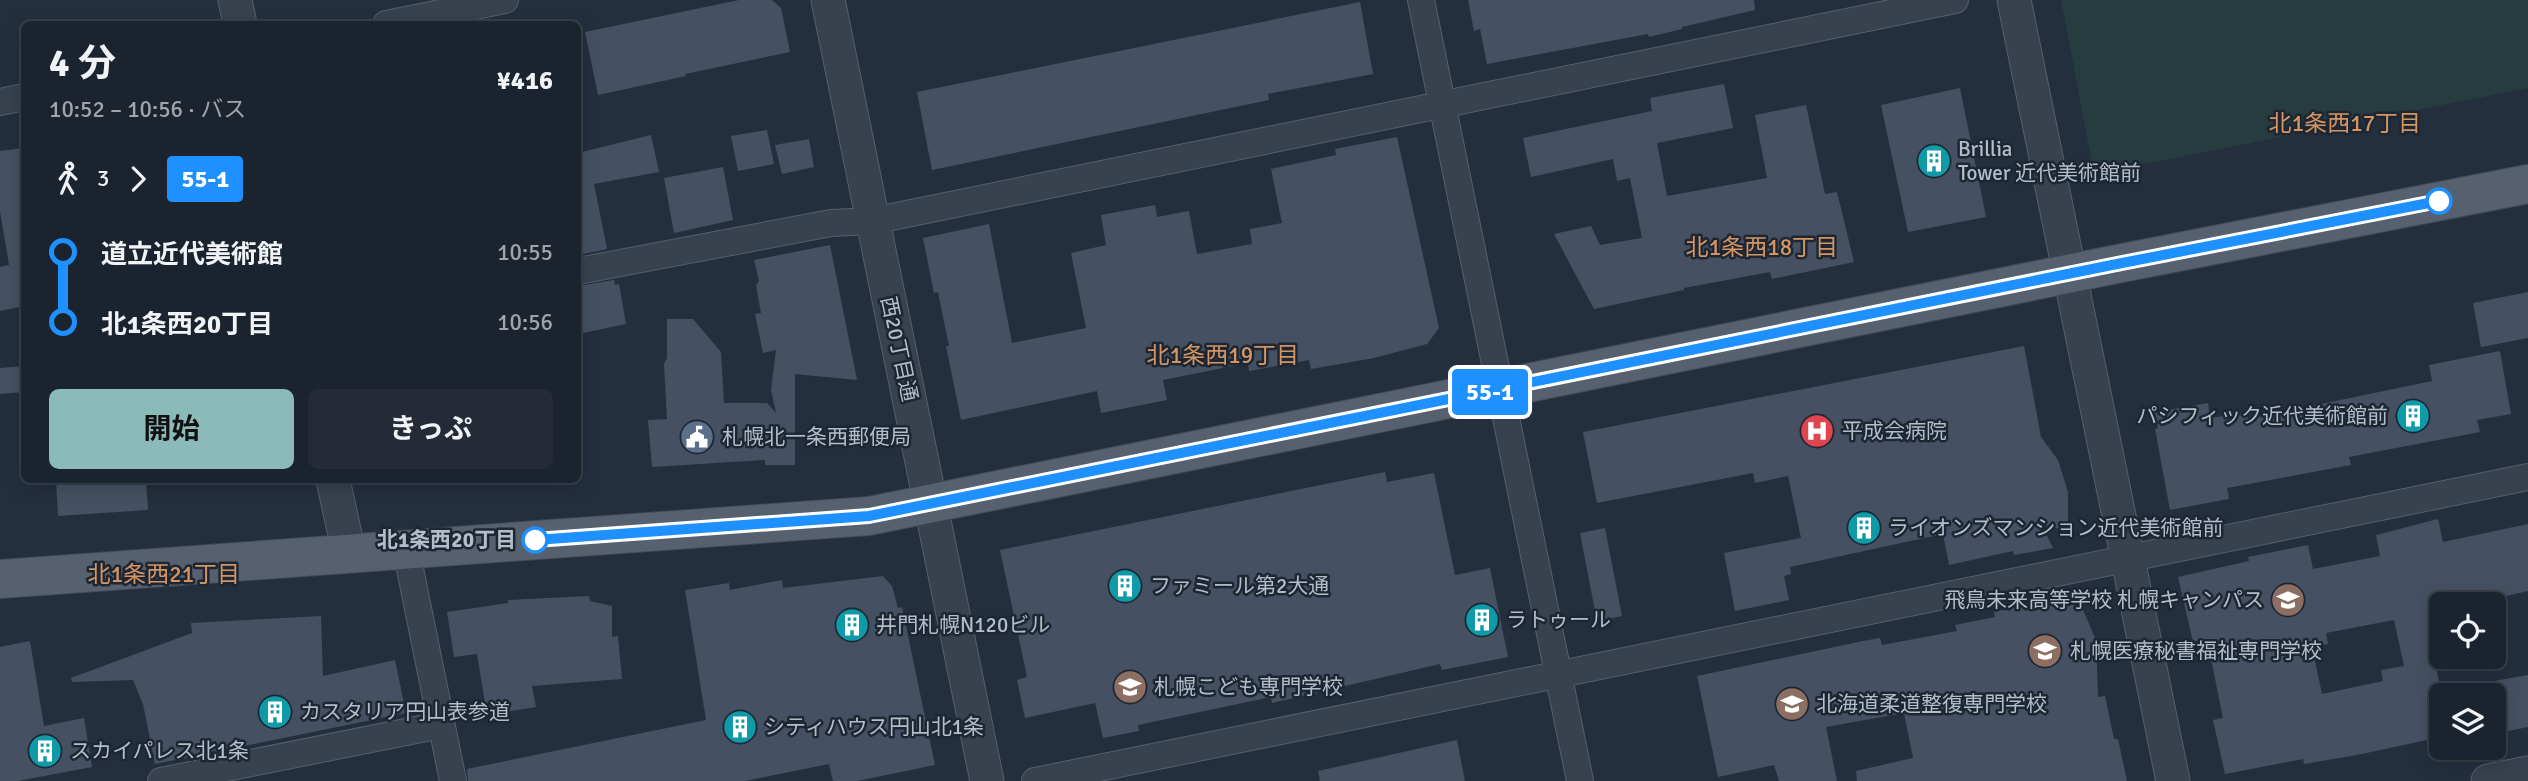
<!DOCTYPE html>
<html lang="ja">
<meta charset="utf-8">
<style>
body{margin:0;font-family:Signika,"Noto Sans JP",sans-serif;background:#242b36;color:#f1f3f6;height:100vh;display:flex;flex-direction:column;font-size:26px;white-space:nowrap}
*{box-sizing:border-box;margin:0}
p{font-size:23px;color:#a0a4aa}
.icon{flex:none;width:38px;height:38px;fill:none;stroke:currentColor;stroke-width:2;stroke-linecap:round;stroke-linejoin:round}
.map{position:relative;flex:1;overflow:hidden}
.drawer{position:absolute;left:21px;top:21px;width:560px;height:462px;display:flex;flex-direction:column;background:#1b232e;border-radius:10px;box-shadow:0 4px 18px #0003,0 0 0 2px #39404a}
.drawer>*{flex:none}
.badge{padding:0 14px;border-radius:5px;font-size:24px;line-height:46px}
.buttons{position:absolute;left:2429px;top:592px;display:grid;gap:14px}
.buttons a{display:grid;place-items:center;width:77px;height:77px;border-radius:10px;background:#1b232e;box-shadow:0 4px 18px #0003,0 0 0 2px #39404a;font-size:35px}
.map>.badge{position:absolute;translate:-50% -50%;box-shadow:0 0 0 4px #fff}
.legs{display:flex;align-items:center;gap:10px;height:77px;padding:0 28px;font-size:23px}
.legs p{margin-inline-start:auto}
.summary{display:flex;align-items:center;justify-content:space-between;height:119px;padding:0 28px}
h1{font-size:38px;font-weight:700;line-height:52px}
.action{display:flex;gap:14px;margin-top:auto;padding:14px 28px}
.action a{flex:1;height:80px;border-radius:10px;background:#8bbbb9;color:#111;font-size:28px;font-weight:700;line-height:80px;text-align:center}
.action a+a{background:#242b36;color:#f1f3f6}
ul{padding:0 28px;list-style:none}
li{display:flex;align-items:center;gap:24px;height:70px;font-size:26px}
li i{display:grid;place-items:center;width:10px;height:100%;margin:0 9px;background:currentColor}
li i::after{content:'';width:18px;height:18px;margin:-9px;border:5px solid;border-radius:50%;background:#1b232e}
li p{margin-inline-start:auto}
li:first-child i{background:linear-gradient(#0000 50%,currentColor 0)}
li:last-child i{background:linear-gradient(currentColor 50%,#0000 0)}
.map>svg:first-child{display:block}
</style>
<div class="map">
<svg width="2528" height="781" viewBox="0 0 2528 781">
<rect width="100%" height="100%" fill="#242f3e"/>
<path fill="#263c3f" d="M2061,0H2528V88L2094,174Z"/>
<path fill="#455162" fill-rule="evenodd" d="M739,0H772L781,8L790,52L685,74L686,76L598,95L585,32Z
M1468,0H1754L1755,10L1682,27V29L1649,37L1648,34L1487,64L1480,29L1474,31Z
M1360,2L1373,74L1268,94L1269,100L932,170L917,92Z
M1724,84L1733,128L1657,143L1667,196L1767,178L1755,115L1806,105L1825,194L1837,192L1854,262L1772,279L1770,272L1684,288V290L1594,309L1554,234L1591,226L1600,245L1642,238L1630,178L1617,181L1613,159L1531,177L1523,138L1652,111L1650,98Z
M1960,88L1986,217L1908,232L1881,105Z
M767,130L774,164L738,171L731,136Z
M651,135L659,172L594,184L607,249L578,255V153Z
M1397,137L1439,328L1427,344L1374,358L1311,369L1309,360L1249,371L1248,363L1163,380L1167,400L1101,413L1097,391L961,420L946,346H949L938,292L934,293L923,238L989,224L1012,343L1086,328L1071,253L1106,245L1101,215L1155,205L1157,217L1189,211L1197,254L1252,244L1250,229L1282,223L1271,169L1336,155L1335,149Z
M809,139L814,167L782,174L775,145Z
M24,148V306L0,311V267L9,265L0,211V151Z
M723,167L733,220L674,233L664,178Z
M830,245L857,380L795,374V465H765V460L652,467L648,420L667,419L664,364L667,358V319H693L721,352L724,403H767L776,413L771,390L776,350L763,353L755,314L761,313L756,285L759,281L754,260Z
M614,280L615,285L619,284L626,324L578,334V286Z
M2528,292V338L2481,347L2473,303Z
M2024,346L2041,437L2058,460L2068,492V531L2041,524L2053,548L2014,555L2013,551L1949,565L1943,534L1790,567L1791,574L1784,576L1789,600L1735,611L1724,553L1801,538L1788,476L1755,483L1753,473L1597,503L1583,432Z
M2500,351L2511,414L2477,420L2480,432L2349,457L2351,465L2227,488L2229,499L2170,510L2155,429L2158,428L2155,412L2208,403L2210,418L2246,413L2248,419L2432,381L2429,365Z
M24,366V392L0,394V368Z
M1385,472L1387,482L1434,473L1455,575L1490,568L1508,657L1442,670L1440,664L1272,703L1271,697L1138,725L1139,731L1103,738L1095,703L1025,718L1017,680L1027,677L1000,550Z
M56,480H146L148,510L58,516Z
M2438,519L2443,542L2528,524V591L2471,604H2441V626L2429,628L2441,693V737L2357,755L2304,764L2303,759L2225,774L2213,720L2223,718L2207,639L2193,642L2178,577L2249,561L2248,557L2308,545L2313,569L2380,556L2376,535ZM2394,620L2404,666L2381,670L2383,681L2322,694L2312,647L2328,644L2326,633Z
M1605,528L1622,616L1597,621L1580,533Z
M883,576L892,586L898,608L902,607L935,765L857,781H833L829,764L745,781H468L467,769L706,720L685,590L729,583L730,590L782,580L783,588Z
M2076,594L2096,640L2098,697L2105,696L2114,739H2118L2127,781H1857L1856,771L1913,758L1904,713L1826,727L1837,781H1779L1774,765L1718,777L1697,676L1863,641L1880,638L1882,645L1957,631L1955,625L1995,617L1994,612Z
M589,596L590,601L612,606V637L618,636L622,679L532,686L536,707L487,715L477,654L454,657L447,612L508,603V600Z
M321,616L323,676L395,660L406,713L155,764L143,704L133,680L72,682L71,678L192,633L191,623Z
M30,641L44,726L84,718L92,767L18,781H0V647Z
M2528,675V727L2498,733L2494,711V695H2490L2488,682Z
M1457,740L1465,781H1320L1318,771Z"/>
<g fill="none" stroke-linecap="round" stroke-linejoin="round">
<g stroke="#565f6c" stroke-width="28">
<path id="minor" d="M1421,0L1580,781
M386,24L505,0
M0,102L24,97
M578,271L831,223L872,221L1955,0
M406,549L453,781
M161,781L441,725
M1035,781L2528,477"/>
</g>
<g stroke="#565f6c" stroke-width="35">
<path id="tertiary" d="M235,0L240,24
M828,0L987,781
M2014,0L2173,781
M333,480L349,553
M2488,781L2528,773"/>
</g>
<g stroke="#414a57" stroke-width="40">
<path id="primary" d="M0,579L869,516L2122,263L2528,184"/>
</g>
<use href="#minor" stroke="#38414e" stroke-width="26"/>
<use href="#tertiary" stroke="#38414e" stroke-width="33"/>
<use href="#primary" stroke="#56606e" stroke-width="38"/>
</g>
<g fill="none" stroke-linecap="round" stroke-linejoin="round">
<g stroke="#fff" stroke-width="16">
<path id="line-1" d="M535,540L869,516L2122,263L2439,201"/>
</g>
<use href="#line-1" stroke="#1e90ff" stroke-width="10"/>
</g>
<defs>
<g id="building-disc" transform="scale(1.75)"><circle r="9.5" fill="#0f9aa8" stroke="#1d2633"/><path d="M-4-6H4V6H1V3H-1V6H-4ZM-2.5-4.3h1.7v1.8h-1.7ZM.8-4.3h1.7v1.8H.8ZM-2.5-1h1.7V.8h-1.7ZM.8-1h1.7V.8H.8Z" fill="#fff"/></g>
<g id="hospital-disc" transform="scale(1.75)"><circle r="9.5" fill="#e0444e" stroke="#1d2633"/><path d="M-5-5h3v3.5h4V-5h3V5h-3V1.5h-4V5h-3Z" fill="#fff"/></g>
<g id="civic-disc" transform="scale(1.75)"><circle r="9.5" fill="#5c6f8a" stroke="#1d2633"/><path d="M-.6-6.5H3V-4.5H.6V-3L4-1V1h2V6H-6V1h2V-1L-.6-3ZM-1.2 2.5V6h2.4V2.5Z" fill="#fff"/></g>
<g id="school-disc" transform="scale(1.75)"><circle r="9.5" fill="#8d6e63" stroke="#1d2633"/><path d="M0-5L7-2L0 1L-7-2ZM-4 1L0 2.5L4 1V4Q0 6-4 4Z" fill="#fff"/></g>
<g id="university-disc" transform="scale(1.75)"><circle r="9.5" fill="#8d6e63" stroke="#1d2633"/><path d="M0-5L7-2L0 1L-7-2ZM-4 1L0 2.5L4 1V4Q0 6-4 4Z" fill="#fff"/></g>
</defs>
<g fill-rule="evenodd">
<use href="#building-disc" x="1934" y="161"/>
<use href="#building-disc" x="2413" y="416"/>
<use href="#hospital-disc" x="1817" y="431"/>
<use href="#civic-disc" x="697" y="437"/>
<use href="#building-disc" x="1864" y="528"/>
<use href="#building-disc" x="1125" y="586"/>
<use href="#school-disc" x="2288" y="600"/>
<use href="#building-disc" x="1482" y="620"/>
<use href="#building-disc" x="852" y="625"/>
<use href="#university-disc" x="2045" y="651"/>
<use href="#university-disc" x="1130" y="687"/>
<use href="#university-disc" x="1792" y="704"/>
<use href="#building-disc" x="275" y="712"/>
<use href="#building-disc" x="740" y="727"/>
<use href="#building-disc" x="45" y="751"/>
</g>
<g fill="#fff" stroke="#1e90ff" stroke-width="3.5">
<circle cx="2439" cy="201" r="12"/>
<circle cx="535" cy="540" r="12"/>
</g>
<g text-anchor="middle" stroke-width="5" stroke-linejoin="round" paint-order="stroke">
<g font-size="21" fill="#b4bcc9" stroke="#1d2633" text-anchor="start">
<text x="1958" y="156">Brillia<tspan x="1958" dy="24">Tower 近代美術館前</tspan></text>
<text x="2388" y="423" text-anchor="end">パシフィック近代美術館前</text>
<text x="1842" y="438">平成会病院</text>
<text x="722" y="444">札幌北一条西郵便局</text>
<text x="1888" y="535">ライオンズマンション近代美術館前</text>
<text x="1150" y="593">ファミール第2大通</text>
<text x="2264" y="607" text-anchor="end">飛鳥未来高等学校 札幌キャンパス</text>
<text x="1506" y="627">ラトゥール</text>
<text x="876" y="632">井門札幌N120ビル</text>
<text x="2070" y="658">札幌医療秘書福祉専門学校</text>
<text x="1154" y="694">札幌こども専門学校</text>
<text x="1816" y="711">北海道柔道整復専門学校</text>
<text x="300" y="719">カスタリア円山表参道</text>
<text x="764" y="734">シティハウス円山北1条</text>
<text x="70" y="758">スカイパレス北1条</text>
</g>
<g font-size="21" fill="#b4bcc9" stroke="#1d2633">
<text transform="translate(899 349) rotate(78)" y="7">西20丁目通</text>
</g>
<g font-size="21" font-weight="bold" fill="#b4bcc9" stroke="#1d2633" text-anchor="end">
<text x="516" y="547">北1条西20丁目</text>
</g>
<g font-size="23" fill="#d59563" stroke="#1d2633">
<text x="2345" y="131">北1条西17丁目</text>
<text x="1762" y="255">北1条西18丁目</text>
<text x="1223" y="363">北1条西19丁目</text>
<text x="164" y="582">北1条西21丁目</text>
</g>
</g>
</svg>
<div class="buttons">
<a><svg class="icon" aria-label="locate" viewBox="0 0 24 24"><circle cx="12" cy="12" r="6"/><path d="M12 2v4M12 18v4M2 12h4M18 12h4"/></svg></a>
<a><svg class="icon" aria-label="layers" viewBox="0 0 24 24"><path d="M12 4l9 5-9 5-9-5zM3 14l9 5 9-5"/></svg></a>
</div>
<b class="badge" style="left:1490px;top:392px;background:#1e90ff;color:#fff">55-1</b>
<section class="drawer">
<div class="summary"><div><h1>4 分</h1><p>10:52 – 10:56 · バス</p></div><b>¥416</b></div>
<div class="legs"><svg class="icon" aria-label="walk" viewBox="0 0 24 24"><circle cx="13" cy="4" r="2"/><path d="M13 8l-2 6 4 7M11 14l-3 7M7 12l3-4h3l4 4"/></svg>3<svg class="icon" aria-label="forward" viewBox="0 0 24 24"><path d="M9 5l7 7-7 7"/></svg><b class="badge" style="background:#1e90ff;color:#fff">55-1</b></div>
<ul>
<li><i style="color:#1e90ff"></i><b>道立近代美術館</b><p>10:55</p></li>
<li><i style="color:#1e90ff"></i><b>北1条西20丁目</b><p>10:56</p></li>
</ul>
<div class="action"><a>開始</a><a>きっぷ</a></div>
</section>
</div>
